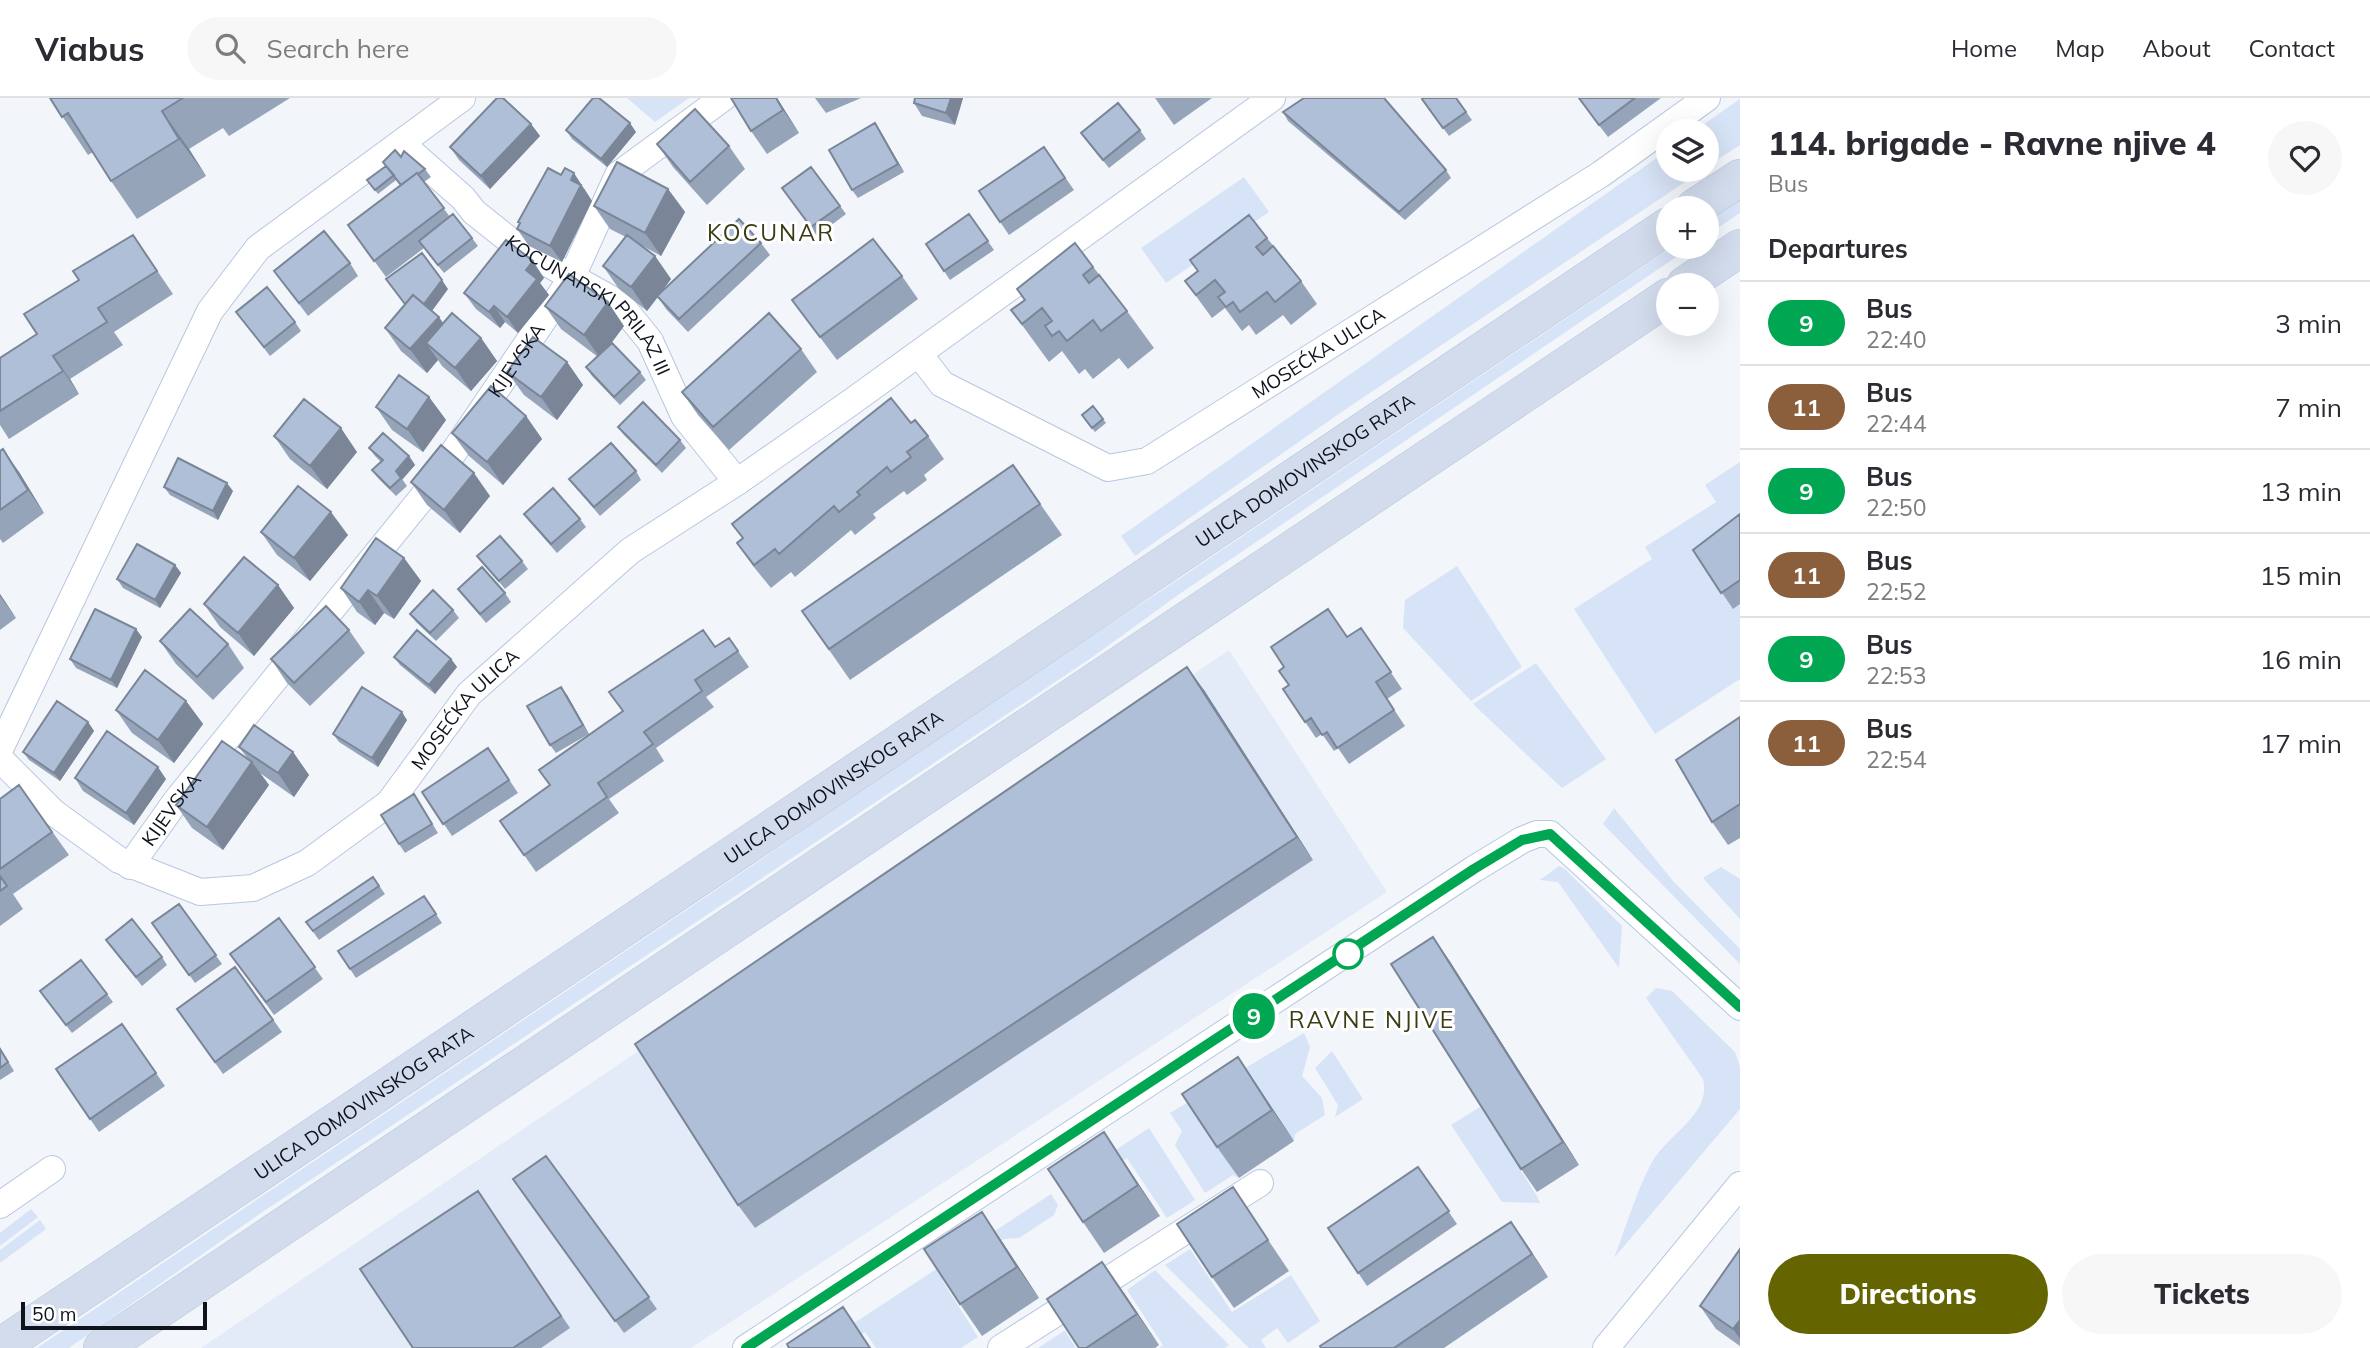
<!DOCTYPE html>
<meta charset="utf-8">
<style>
body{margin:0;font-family:Mulish,sans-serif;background:#f7f7f7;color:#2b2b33;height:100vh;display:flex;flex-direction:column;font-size:26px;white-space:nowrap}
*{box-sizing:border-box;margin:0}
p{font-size:23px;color:#7c7c81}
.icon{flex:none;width:38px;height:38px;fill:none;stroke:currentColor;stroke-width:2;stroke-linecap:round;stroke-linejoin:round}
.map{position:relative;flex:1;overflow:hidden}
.sheet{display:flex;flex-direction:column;background:#fff;width:630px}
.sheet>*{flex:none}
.badge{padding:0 14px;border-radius:23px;font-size:24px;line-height:46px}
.fabs{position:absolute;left:1656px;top:21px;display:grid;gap:14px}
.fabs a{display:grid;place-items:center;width:63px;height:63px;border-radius:50%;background:#fff;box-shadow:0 7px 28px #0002;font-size:35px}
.scale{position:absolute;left:21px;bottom:18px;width:186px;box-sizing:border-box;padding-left:7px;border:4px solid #0e131c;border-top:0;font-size:19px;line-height:24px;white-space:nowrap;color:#0e131c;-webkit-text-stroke:5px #fff;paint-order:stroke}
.map>.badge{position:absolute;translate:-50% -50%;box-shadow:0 0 0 4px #fff}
h2{padding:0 28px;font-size:26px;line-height:63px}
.round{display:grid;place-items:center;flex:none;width:74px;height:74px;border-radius:37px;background:#f7f7f7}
.headline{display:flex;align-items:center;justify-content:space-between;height:119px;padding:0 28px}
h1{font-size:33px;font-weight:800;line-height:52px}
.primary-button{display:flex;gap:14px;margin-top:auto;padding:14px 28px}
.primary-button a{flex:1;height:80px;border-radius:42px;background:#646500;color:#fff;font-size:28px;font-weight:800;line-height:80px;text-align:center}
.primary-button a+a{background:#f7f7f7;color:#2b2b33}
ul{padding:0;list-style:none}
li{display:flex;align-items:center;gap:21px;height:84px;padding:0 28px;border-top:2px solid #e1e1e2}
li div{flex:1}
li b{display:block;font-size:26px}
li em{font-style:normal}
li .badge{min-width:77px;font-weight:700;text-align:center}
header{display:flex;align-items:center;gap:42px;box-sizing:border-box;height:98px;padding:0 35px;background:#fff;border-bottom:2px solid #e1e1e2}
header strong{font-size:33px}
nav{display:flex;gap:38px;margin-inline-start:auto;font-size:24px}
.search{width:490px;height:63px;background:#f7f7f7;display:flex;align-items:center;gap:18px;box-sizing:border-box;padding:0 24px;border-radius:38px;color:#7c7c81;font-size:26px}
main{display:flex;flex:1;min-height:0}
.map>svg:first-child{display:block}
</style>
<header>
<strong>Viabus</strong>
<div class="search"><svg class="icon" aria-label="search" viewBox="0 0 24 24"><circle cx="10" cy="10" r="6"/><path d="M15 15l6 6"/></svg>Search here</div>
<nav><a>Home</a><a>Map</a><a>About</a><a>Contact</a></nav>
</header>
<main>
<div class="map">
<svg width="1740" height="1250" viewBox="0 0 1740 1250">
<rect width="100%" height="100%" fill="#f2f6fb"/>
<path fill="#e3ebf8" d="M1229,552L1387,794L691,1250H201Z"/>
<path fill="#d7e3f6" d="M627,0H689L655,24Z
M1740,1V47L1706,69V33H1694Z
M1668,52V72H1703L1343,313L1135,458L1121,438Z
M1244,79L1269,114L1166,185L1141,150Z
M1740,101V115L1706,138V125Z
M1672,149H1691L1178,497L1094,558L258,1117L69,1250H37L756,765L968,619L1170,487Z
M1740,364V581L1655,636L1574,511L1652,461L1645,449L1716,404L1705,387Z
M1457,468L1522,569L1471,603L1403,530L1405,502Z
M1536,565L1606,661L1562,690L1473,606Z
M1614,710L1673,783L1740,851V866L1603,726Z
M1559,768L1565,771L1622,828L1619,870L1558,784L1540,782Z
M1721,769L1740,781V821L1703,780Z
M1656,890L1672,893L1735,954L1740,969V1011L1614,1160C1626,1129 1636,1094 1652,1064C1668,1036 1712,1016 1703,981L1646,900Z
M1304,935L1310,949L1302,978L1322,1000L1325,1017L1295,1036L1294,1043L1259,990L1204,1027L1239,1080L1233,1077L1205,1095L1175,1047L1182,1033L1170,1015Z
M1332,953L1363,1001L1335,1019L1338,1007L1315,970Z
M1480,1009L1537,1098L1540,1105L1502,1104L1451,1027Z
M1149,1030L1195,1102L1167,1120L1127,1060L1073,1095L1066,1085Z
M1051,1096L1058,1107L1054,1117L1019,1140L1004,1141L942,1182L978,1239L961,1250H876L865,1234L841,1250H816Z
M31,1111L38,1119L0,1148V1135Z
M40,1122L46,1131L0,1165V1152Z
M1190,1151L1232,1214L1291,1177L1320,1223L1288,1245L1277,1230L1261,1242L1266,1250H1249L1165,1167Z
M1155,1172L1229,1247L1225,1250H1159L1163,1247L1127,1192Z
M1065,1233L1076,1250H1038L1064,1233Z"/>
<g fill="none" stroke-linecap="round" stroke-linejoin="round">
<g stroke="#b7c7e0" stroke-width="28">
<g id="minor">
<path id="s1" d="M412,55L463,100L474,114L518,149L620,206L650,243L684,318L737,384"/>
<path id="s2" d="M919,256L942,286L1108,370L1147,363L1601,76L1707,0"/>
<path d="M0,651L210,213L258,150L462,0"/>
<path id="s3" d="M0,661L53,714L119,762L200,794L253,790L307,765L389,705L469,596L630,453L737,384L850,305L1272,0"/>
<path id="s4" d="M130,768L176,703L426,395L571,181L618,77L723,0"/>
<path d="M0,1107L52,1071"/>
<path d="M746,1250L1474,771L1522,742L1537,736H1550L1740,909"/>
<path d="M1001,1250L1260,1085"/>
<path d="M1606,1250L1740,1087"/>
</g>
</g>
<g stroke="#b7c7e0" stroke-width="38">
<g id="secondary">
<path d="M1694,110L1740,80"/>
<path d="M1685,187L1740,150"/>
<path id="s5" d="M0,1249L1668,128"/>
<path d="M102,1250L1668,199"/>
</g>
</g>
<use href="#minor" stroke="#fff" stroke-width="26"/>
<use href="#secondary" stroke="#d2dced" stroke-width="37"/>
</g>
<path fill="#96a4ba" d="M50,0H290L229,38L223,30L189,51L206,78L137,121L111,83L93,54L88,57Z
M777,0L799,35L767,56L751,33Z
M815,0H861L826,15Z
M963,0L955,27L922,18L914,5Z
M1155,0H1212L1174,27Z
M1456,0L1472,22L1449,38L1422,1Z
M1578,0H1661L1608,39Z
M1283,14L1446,72L1451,80L1405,122L1288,23Z
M875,25L904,74L858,100L852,92Z
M531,26L540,38L490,91L459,62L450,49Z
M566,32L636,34L607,69L572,41Z
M1140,32L1146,41L1109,70L1081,35Z
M657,46L729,48L745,71L707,107L673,69Z
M1044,49L1074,92L1009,137L979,93Z
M401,59L425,71L431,79L424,84L450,119L472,140L478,148L444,175L424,150L386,179L348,127L401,87L396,82L378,96L367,82Z
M811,69L846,116L817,138L782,90Z
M585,91V92L592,103L562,164L529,148L517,131L520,126L518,124Z
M668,91L685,114L661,158L641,147L655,158L671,181L660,196L761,145L770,157L688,234L666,211L658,199L647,213L619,191L603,168L626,139L610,131L594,108Z
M969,116L994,152L950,182L926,146Z
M133,137L173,196L114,234L123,247L70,281L79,296L9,341L0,327V260L37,236L79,182Z
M1267,140L1301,183L1317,206L1291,227L1283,217L1256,237L1249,227L1242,233L1225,210L1212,220L1185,183L1198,173L1190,162Z
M1075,145L1127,213L1154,250L1128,271L1119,260L1093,281L1085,271L1079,276L1062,253L1049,264L1011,212L1024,202L1017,191Z
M350,165L358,178L308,218L274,173Z
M902,178L918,201L837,262L792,202Z
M544,180L540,185L549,197L518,235L505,224L500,230L476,211L464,195Z
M448,191L432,213L443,225L481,240L497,263L471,293L442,268L438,262L427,275L401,253L385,230Z
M545,208L624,228L610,247L640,274L646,282L620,307L592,278L586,269L598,259L561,231Z
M236,214L295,224L301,233L270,258Z
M801,251L817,274L729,352L698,317L682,294Z
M567,264L583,287L557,322L524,297L507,274Z
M429,299L446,322L423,354L392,332L376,309Z
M1093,308L1106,325L1095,334L1082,317Z
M526,318L542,341L503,387L469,358L452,335Z
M911,325L928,338L944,361L924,377L927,382L907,397L904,393L873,416L876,420L855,437L851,432L795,479L791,474L771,490L753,468L737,445L743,440L732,426Z
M618,329L680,342L686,350L662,375L624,337Z
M274,338L357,354L327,391L290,361Z
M369,350L409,358L415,367L402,381L407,388L396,398L378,380L372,372L381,364L375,358Z
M0,353L19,374L44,415L3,445L0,441Z
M1013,367L1062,437L850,582L802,513Z
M636,373L641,382L600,418L569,381Z
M411,384L490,398L460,435L427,407Z
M164,389L233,393L218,422L170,397Z
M524,416L580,421L586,429L557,455L530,424Z
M1740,416V506L1733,511L1693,452Z
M261,434L348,437L310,483L277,457Z
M477,458L522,463L528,471L505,491Z
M404,460L421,483L394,521L384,515L375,527L357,514L341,490Z
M175,467L181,475L160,510L123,490L117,481Z
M278,487L294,510L254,558L220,529L204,506Z
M458,491L505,495L511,504L486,525Z
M0,496L16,520L0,532Z
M453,512L459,520L436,543L416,524L410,516Z
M1361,530L1402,591L1387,601L1405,628L1349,666L1338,650L1334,653L1322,636L1316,640L1283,591L1347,539Z
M349,532L365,555L310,608L287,585L271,561Z
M142,539L117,590L76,570L70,561Z
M729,540L749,569L706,599L714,609L656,650L664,663L609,701L619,715L536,774L500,723L550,687L623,613Z
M160,543L228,546L244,570L213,602L176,566Z
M394,559L451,561L457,569L435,596L400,567Z
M1204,592L1313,762L755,1130L738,1107Z
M567,597L589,636L556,655L550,647Z
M186,603L203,626L174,665L132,635L116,612Z
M1740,619V740L1728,747L1712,724Z
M407,622L378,669L339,644L333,636Z
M88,624L94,633L60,683L29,662L23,654Z
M239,649L293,654L309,677L294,699L260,675L269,687L223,752L192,730L176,707L248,661Z
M488,650L518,695L452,738L422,694Z
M75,680L166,681L134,727L83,693Z
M19,687L69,757L13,796L23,811L0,828V701Z
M414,696L438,735L405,755L399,746Z
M373,779L385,796L319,842L306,824Z
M424,798L442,825L356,880L350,871Z
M179,806L222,866L195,885L152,825Z
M279,820L323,881L274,917L230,856Z
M106,842L162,859L167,867L142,888Z
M81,862L113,904L72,935L40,893Z
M1449,862L1579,1067L1537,1094L1521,1071Z
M235,869L282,934L223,976L177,911Z
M122,926L165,988L99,1034L56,971Z
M0,950L14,973L0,982Z
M1238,959L1294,1043L1239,1080L1217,1049Z
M1104,1034L1160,1118L1104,1155L1083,1124Z
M546,1058L657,1211L624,1235L513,1081Z
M1418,1069L1457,1126L1367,1188L1328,1130Z
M478,1093L570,1230L541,1250H413Z
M1254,1121L1289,1173L1234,1210L1212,1179Z
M1003,1145L1039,1200L982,1238L960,1206Z
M1527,1147L1548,1179L1444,1250H1321Z
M1740,1151V1248L1716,1231L1700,1208Z
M1124,1195L1159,1247L1155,1250H1079Z"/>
<path fill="#7a8697" d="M776,0H777L799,35L783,12Z
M951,0H963L955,27L946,15Z
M162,13L189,51L206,78L179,41Z
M630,25L636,34L607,69L601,61Z
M875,25L881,34L904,74L898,66Z
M531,26L540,38L490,91L481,78Z
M574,75L592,103L562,164L550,148L571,82Z
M668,91L685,114L661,158L645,135Z
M655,158L671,181L647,213L631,189Z
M533,163L544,180L540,185L549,197L518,235L507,219L526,172Z
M442,182L448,191L431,214L425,206Z
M608,204L624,228L600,260L584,237Z
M494,208L505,224L500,230L489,214Z
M439,219L455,242L426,245L438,262L427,275L410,251Z
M481,240L497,263L471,293L455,270Z
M53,258L70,281L79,296L63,273Z
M567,264L583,287L557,322L541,299Z
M429,299L446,322L423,354L407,331Z
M526,318L542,341L503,387L487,364Z
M341,330L357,354L327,391L310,368Z
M3,351L19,374L44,415L28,392Z
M409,358L415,367L402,382L396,373Z
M474,375L490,398L460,435L444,412Z
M227,385L233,393L218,422L213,413Z
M331,414L348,437L310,483L294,460Z
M404,460L421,483L394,521L377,498Z
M175,467L181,475L160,510L155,502Z
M278,487L294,510L254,558L238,535Z
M368,492L384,515L375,527L359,504Z
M0,496L16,520L0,498Z
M136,531L142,539L117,590L111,582Z
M451,561L457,569L435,596L429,587Z
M1187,569L1204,592L1313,762L1297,739Z
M561,589L567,597L589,636L583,627Z
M186,603L203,626L174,665L158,642Z
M402,614L407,622L378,669L372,660Z
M88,624L94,633L60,683L54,675Z
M293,654L309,677L294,699L278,675Z
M252,664L269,687L223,752L207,729Z
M158,669L166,681L134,727L126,715Z
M1433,839L1449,862L1579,1067L1563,1044Z
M1238,959L1259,990L1294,1043L1272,1012Z
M1104,1034L1125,1066L1160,1118L1138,1087Z
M982,1114L1003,1145L1039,1200L1017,1169Z
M1511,1124L1527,1147L1548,1179L1532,1156Z
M1102,1164L1124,1195L1159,1247L1137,1216Z
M1740,1222V1241L1733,1231Z"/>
<path fill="#afbfd8" stroke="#7a8697" stroke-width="2" d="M50,0H183L162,13L179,41L111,83L68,15L62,19Z
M497,0H503L531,26L481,78L450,49Z
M593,0H599L630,25L601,61L566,32Z
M731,0H776L783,12L751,33Z
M915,0H951L946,15L914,5Z
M1304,0H1384L1446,72L1399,114L1283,14Z
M1423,0H1456L1466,14L1443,30L1422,1Z
M1579,0H1635L1599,27Z
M1118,5L1140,32L1103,62L1081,35Z
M695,11L729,48L690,84L657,46Z
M875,25L898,66L852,92L829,52Z
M1044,49L1065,80L1000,124L979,93Z
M395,52L401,59L404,53L425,71L418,76L417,75L401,87L383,64Z
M617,64L668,91L645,135L594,108Z
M386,68L394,77L375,92L367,82Z
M811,69L840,108L811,129L782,90Z
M548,70L561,77L565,70L574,75L571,82L581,87L550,148L517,131L520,125L518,124Z
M417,75L444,110L374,163L348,127Z
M453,116L472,140L438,167L419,143Z
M969,116L988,143L944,173L926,146Z
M1249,117L1267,140L1256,149L1263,157L1273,148L1301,183L1275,204L1267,194L1240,214L1233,204L1226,209L1218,199L1225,194L1215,182L1196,197L1185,183L1198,173L1190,162Z
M739,121L761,145L679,221L657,198Z
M324,133L350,165L299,205L274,173Z
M133,137L157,173L98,210L107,224L53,258L63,273L0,313V260L37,236L24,216L79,182L73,173Z
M627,137L655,158L631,189L603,168Z
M873,141L902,178L820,239L792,202Z
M506,142L533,163L526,172L537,181L507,219L494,208L489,214L464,195Z
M1075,145L1093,169L1083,177L1089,185L1099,177L1127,213L1101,233L1093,222L1067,243L1059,233L1052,238L1045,228L1052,223L1042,210L1022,226L1011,212L1025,202L1017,191Z
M422,155L442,182L424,206L413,197L405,206L386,181Z
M569,176L608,204L584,237L545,208Z
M267,189L295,224L264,249L236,214Z
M413,197L439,219L410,251L385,230Z
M452,215L481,240L455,270L426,245Z
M769,215L801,251L713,329L682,294Z
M533,239L567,264L541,299L507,274Z
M612,245L640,274L614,299L586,269Z
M399,277L429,299L407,331L376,309Z
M491,288L526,318L487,364L452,335Z
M891,300L911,325L915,322L928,338L907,354L911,359L891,374L887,369L857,394L860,397L839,414L834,408L779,456L775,451L754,467L737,445L743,440L732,426Z
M304,301L341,330L310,368L274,338Z
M643,304L680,342L656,367L618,329Z
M1093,308L1103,321L1092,330L1082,317Z
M383,335L409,358L396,373L401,380L390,390L372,372L383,362L369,350Z
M611,345L636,373L594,409L569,381Z
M441,347L474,375L444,412L411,384Z
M3,351L28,392L0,412V353Z
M178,360L227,385L213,413L164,389Z
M1013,367L1040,406L829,551L802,513Z
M298,388L331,414L294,460L261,434Z
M553,390L580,421L551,446L524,416Z
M1740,416V482L1721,495L1693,452Z
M500,438L522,463L499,483L477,458Z
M376,440L404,460L377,498L368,492L359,504L341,490Z
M137,446L175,467L155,502L117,481Z
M244,459L278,487L238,535L204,506Z
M482,469L505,495L480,516L458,491Z
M433,492L453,512L430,535L410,516Z
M326,508L349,532L294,585L271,561Z
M95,511L136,531L111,582L70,561Z
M190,511L228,546L197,579L160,543Z
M1328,511L1347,539L1361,530L1391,574L1376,584L1394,612L1337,650L1327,634L1322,637L1311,620L1305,624L1283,591L1289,587L1279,573L1284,569L1271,549Z
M417,532L451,561L429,587L394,559Z
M703,532L715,549L729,540L738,553L695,582L702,593L644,634L653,646L598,685L607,699L524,757L500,723L550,687L539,672L623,613L609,594Z
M1187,569L1297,739L738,1107L635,946Z
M145,572L186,603L158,642L116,612Z
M362,589L402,614L372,660L333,636Z
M561,589L583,627L550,647L527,608Z
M57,603L88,624L54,675L23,654Z
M1740,619V706L1712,724L1676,662Z
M254,627L293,654L278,675L239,649Z
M107,633L158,669L126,715L75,680Z
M222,643L252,664L207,729L176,707Z
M488,650L509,682L443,726L422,694Z
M19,687L52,734L0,771V701Z
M414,696L432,726L399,746L381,717Z
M0,778L7,788L0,793Z
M373,779L379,788L313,833L306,824Z
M424,798L436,816L350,871L338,853Z
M179,806L216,857L189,877L152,825Z
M279,820L315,869L266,904L230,856Z
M132,821L162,859L136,879L106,842Z
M1433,839L1563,1044L1521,1071L1391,866Z
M81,862L107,896L66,927L40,893Z
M235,869L273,922L215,964L177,911Z
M122,926L156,975L90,1021L56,971Z
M0,951L8,964L0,970Z
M1238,959L1272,1012L1217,1049L1182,996Z
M1104,1034L1138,1087L1083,1124L1048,1071Z
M546,1058L649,1199L615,1223L513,1081Z
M1418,1069L1449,1113L1358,1175L1328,1130Z
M1233,1089L1268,1142L1212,1179L1177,1126Z
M478,1093L561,1218L513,1250H413L360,1171Z
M982,1114L1017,1169L960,1206L924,1151Z
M1511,1124L1532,1156L1394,1250H1321L1320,1248Z
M1740,1151V1222L1733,1231L1700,1208Z
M1102,1164L1137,1216L1086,1250H1079L1047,1201Z
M843,1209L870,1250H789L787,1246Z"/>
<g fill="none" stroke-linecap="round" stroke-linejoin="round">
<g stroke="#fff" stroke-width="16">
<path id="line" d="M746,1250L1474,771L1522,742L1550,736L1740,909"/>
</g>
<use href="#line" stroke="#00a651" stroke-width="10"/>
</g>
<circle fill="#fff" stroke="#00a651" stroke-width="3.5" cx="1348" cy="856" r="14"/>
<g text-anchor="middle" stroke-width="6" stroke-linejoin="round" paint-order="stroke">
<g font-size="19" fill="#0e131c" stroke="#fff">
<text dy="7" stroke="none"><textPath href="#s1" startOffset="236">KOCUNARSKI PRILAZ III</textPath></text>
<text dy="7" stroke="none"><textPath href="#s2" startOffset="466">MOSEĆKA ULICA</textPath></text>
<text dy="7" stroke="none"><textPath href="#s4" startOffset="637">KIJEVSKA</textPath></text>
<text dy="7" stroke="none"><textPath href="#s5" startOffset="1572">ULICA DOMOVINSKOG RATA</textPath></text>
<text dy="7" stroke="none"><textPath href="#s3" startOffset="579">MOSEĆKA ULICA</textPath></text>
<text dy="7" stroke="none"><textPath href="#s5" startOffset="1004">ULICA DOMOVINSKOG RATA</textPath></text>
<text dy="7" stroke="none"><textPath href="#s4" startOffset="70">KIJEVSKA</textPath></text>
<text dy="7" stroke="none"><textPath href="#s5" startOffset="438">ULICA DOMOVINSKOG RATA</textPath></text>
</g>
<g font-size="23" letter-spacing="2" fill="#3c3d14" stroke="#fff">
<text x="771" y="143">KOCUNAR</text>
<text x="1372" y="930">RAVNE NJIVE</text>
</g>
</g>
</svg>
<div class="fabs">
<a><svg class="icon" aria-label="layers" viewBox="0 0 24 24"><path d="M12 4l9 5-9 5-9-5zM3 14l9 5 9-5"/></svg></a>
<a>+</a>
<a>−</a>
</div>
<div class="scale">50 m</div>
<b class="badge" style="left:1254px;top:918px;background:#00a651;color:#fff">9</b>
</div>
<section class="sheet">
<div class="headline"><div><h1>114. brigade - Ravne njive 4</h1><p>Bus</p></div><a class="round"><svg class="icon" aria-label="heart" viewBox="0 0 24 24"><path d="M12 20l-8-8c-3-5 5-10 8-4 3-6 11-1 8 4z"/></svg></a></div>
<h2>Departures</h2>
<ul>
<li><span class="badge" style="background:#00a651;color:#fff">9</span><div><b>Bus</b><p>22:40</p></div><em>3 min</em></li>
<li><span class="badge" style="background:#8b5e3c;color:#fff">11</span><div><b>Bus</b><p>22:44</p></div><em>7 min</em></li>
<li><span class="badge" style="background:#00a651;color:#fff">9</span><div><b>Bus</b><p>22:50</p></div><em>13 min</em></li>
<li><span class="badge" style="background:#8b5e3c;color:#fff">11</span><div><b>Bus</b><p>22:52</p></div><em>15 min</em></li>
<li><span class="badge" style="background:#00a651;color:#fff">9</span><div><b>Bus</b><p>22:53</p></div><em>16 min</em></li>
<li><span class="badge" style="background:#8b5e3c;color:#fff">11</span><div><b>Bus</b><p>22:54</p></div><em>17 min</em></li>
</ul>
<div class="primary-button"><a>Directions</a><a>Tickets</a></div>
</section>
</main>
